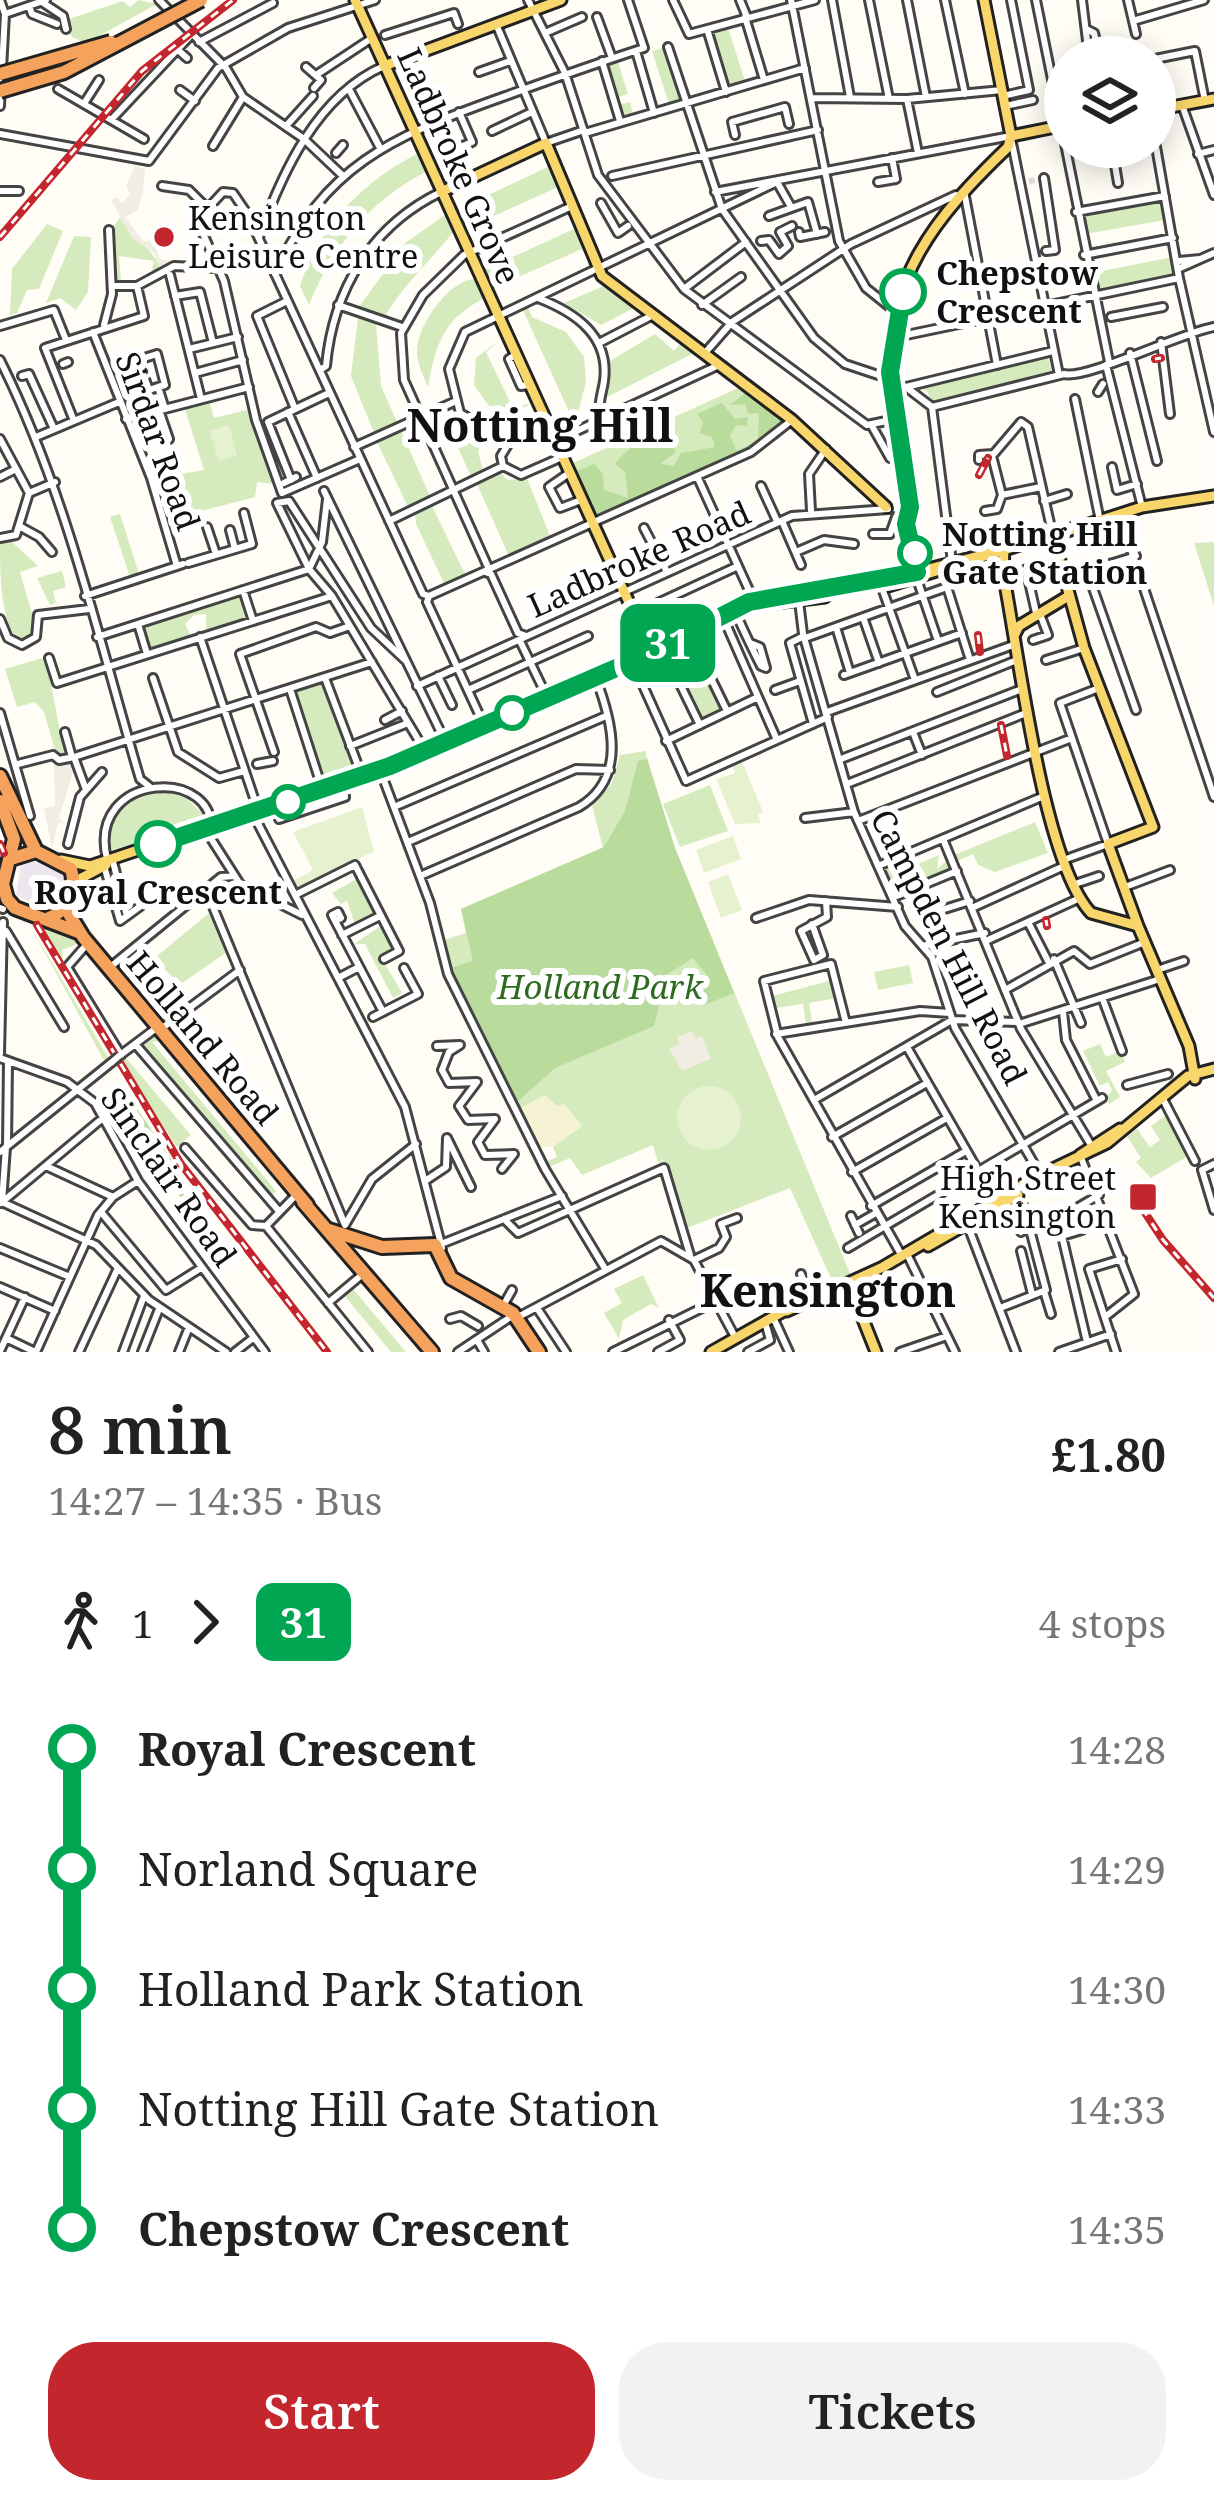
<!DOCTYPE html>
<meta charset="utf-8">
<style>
body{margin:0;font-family:"Noto Serif",serif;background:#f2f2f2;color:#222;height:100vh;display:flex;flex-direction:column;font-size:45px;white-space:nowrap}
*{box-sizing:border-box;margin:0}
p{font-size:39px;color:#767676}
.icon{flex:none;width:66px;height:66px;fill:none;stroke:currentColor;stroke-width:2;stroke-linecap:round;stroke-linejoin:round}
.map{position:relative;height:1352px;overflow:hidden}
.drawer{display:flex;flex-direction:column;background:#fff;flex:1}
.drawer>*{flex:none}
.badge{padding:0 24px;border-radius:18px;font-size:42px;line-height:78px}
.controls{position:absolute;left:1044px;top:36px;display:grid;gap:24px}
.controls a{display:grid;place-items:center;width:132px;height:132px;border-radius:50%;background:#fff;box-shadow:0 6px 30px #0003;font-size:60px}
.map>.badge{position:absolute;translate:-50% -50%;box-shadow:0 0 0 6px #fff}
.legs{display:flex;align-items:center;gap:18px;height:132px;padding:0 48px;font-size:39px}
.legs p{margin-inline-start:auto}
.headline{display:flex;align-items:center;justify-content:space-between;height:204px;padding:0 48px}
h1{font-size:66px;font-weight:600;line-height:90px}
.primary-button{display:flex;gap:24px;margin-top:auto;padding:24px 48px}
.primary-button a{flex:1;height:138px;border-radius:48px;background:#c4262e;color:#fff;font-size:48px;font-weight:600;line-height:138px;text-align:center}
.primary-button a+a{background:#f2f2f2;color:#222}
ul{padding:0 48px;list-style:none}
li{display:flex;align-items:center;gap:42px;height:120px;font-size:45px}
li i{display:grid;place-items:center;width:18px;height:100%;margin:0 15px;background:currentColor}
li i::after{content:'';width:30px;height:30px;margin:-15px;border:9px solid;border-radius:50%;background:#fff}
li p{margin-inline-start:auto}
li:first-child i{background:linear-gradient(#0000 50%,currentColor 0)}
li:last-child i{background:linear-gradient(currentColor 50%,#0000 0)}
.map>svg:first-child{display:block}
</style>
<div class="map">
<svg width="1214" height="1352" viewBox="0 0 1214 1352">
<rect width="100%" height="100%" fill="#fffdf5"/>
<path fill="#eee6ef" d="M32,860L66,876L53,909L51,902L38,906L16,895L21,864Z"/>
<path fill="#f6f3d4" d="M545,1094L564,1104L582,1126L553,1147H538L519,1109Z"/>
<path fill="#d5ebbd" d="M138,0L157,4L86,43L72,37L66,20L123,1L130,7Z
M728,28L745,81L728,87L712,33Z
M663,48L680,100L669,104L652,51Z
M618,62L628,94L619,97L621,104L630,102L633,114L622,118L607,65Z
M417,154L426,172C371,199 331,249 309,305L300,286C318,228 363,181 417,154Z
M550,166L558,187L465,229L456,210Z
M1161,201L1165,220L1085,234L1083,215Z
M445,215L453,232C433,258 404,284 385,316L359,307L405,243Z
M120,217C132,238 152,247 161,269L151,274L154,261L119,256L121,281L116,282L113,229Z
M47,224L63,231L39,289L27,290L17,313L10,315L12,269Z
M576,228L584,248L492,289L484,270Z
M74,236L91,237L88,292L76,310L60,298L46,303Z
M1173,257L1174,275L1096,289L1092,273Z
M474,279L483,299C441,320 435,349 428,387C423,375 417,364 417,350C418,325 448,281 474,279Z
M606,285L636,307L601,325L564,303Z
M527,306L532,317L566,332L584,357L586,382L575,425L522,308Z
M358,318L376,324L381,386L397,422L374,433L351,376Z
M655,334L674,351L681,343L694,353L603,399L608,362Z
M501,339L486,352L513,408L531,403L519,411L489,406L474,385L476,358Z
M1048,355L1052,374L932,402L927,391L918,388Z
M738,388L784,422L754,446L598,516L573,463Z
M209,399L214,418L251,409L274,484L257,482L255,497L182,516L178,503L165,506L156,478L204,470L184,406Z
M463,423L485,437L478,451L483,471L471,476L450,431Z
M401,431L430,496L408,507L377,442Z
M500,473L508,480L527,478L550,536L508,554L477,484Z
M432,506L465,574L444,583L416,524L415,514Z
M120,514L139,574L130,577L110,517Z
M12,542L38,566L20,572L36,627L21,642C0,627 0,572 0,543Z
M1214,542V606L1194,543Z
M62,571L66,587L53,591L56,603L50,605L37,578Z
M242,594L250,616L206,631V614L194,615L185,624L191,636L150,649L143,627Z
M690,640L723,711L700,722L667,651Z
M43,658C55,690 56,720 65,753L57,757L44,712L35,702L17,707L5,669Z
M322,684L354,769L323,781L296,692Z
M645,751L675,848L851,1276L834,1285L790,1188L687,1228L669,1170L664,1161L658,1163L653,1145L582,1175L570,1158L549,1167L546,1162L557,1157L553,1147L582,1126L564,1104L557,1106L545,1095L519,1109L453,974L444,940L466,933L461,909L603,848L592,806L612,783L620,755Z
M710,785L728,831L680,847L663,804Z
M161,791L186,798L208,819L110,851C107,816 127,796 161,791Z
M1035,822L1048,853L995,872L978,865L973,854L957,861L954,855Z
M939,855L937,869L949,859L953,869L896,893L885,867L894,868L892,875Z
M358,878L375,913L355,924L347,901L341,904L332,893Z
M209,913L227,952L179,985L162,966L145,978L139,971Z
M28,922L109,1059L105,1062Z
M382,925L393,949L381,957L402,993L393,998L365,944H354Z
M41,926L80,943L62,950L64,968L115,1055Z
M909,965L913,983L878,990L874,972Z
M833,980L837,998L809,1003L812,1022L806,1023L803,1004L775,1008L772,996Z
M157,1035L162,1040L152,1042L276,1191L269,1197L143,1046Z
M1100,1044L1106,1057L1121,1051L1125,1062L1106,1071L1120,1097L1109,1104L1105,1098L1112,1091L1108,1082L1100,1086L1083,1051Z
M126,1058L191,1135L177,1147L121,1061Z
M1166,1115L1188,1156L1151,1178L1136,1162L1141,1158L1127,1136L1137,1129L1150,1147L1160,1140L1151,1126Z
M643,1275L659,1308L651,1304L623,1320L619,1339L604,1313L622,1303L614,1289Z
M352,1288L406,1352H391L344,1295Z"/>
<path fill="#b9dc9c" d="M745,393L784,423L754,446L598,516L577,471L594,464L603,474L604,490L628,498L625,472L615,464C628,447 659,421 676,452L660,464L674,466L681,453L715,447L712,437L700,433L703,422L697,414L722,403L735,419L748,417L747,426L736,425L730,436L737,451L758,440L759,413L748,414L745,404L730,405Z
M647,759L675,848L734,993L702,1006L706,974L693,958L655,982L659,1007L654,1026L555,1068L516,1103L450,968L473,961L461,909L604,847L625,811L638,761Z
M119,1091L129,1097L174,1163L172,1179L191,1203L187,1209Z"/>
<path fill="#e6f2cf" d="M229,425L237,456L218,461L210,430Z
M741,759L763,812L758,814L761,823L735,824L716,779L735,773L731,764Z
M362,807L374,851L298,890L293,881L313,870L293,832Z
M733,836L741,859L704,873L696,850Z
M728,874L742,910L721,918L708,882Z
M677 1118a32 32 0 1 1 64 0a32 32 0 1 1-64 0Z"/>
<path fill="#f1ede2" d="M135,166L145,169L143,192L138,210L125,217L143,241H153L160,259L185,264L161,270L154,253L132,238L111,200L117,197L122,204L130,194L126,186Z
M54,760H72L74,769L59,818L66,824L58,823L52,848L44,808L55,806Z
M692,1031L695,1038L702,1036L711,1059L682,1071L669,1049L679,1044L677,1037Z"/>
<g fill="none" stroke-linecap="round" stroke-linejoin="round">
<path stroke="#dbdad3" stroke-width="6" stroke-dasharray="6 3" stroke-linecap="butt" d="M1020,183L1044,178"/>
<g stroke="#444" stroke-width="12">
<path id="minor" d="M0,0L5,14L0,106
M159,0L226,68L243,97L304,139L343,176
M528,0L565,73L598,175L684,289L867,425L896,419
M673,0L689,34L815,0
M740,0L747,17
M791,0L839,241L866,288L896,312
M832,0L850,97
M869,0L889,99
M907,0L926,97
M945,0L965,94
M1036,0L1109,362
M1082,0L1089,57
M1128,0L1136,34
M42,2L63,16L66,29
M29,6L32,14L57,24
M5,14L46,0
M597,17L612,58
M745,17L764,80
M1133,21L1204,0
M496,24L546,143L584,130
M707,29L726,92
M1088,30L1094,33L1100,57
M545,33L582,17
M385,35L454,13L458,24
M199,42L273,3
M668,47L722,209L814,338L845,364L890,379
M178,50L187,58
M636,51L654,113
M1155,59L1195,51L1205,101
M602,61L620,121
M306,67L321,80L314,88
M479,72L510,61
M316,75L372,38
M58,89L144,139
M180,90L195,101
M350,91L379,146
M1003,96L1029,90L1011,0
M811,98L907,99L1002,90
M907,99L918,153
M85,102L99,80
M1182,105L1214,195
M1005,106L1033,100
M113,118L191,35
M286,126L313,96
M492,131L532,112
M585,133L805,68
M0,134L149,161L218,68L288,28L375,0
M735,135L732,122L785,107L789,124
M1012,143L1059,375
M213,146L243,97
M1112,147L1118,183
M449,152L472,142L459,112
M336,153L343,145
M1198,154L1214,150
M612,176L818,130
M1044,178L1055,250L1046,251
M777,182L790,205
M878,182L896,179L892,158
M162,186L189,190L206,207
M0,191H19
M964,191L997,365
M715,192L1011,136
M601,203L618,233L628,226
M1076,212L1165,196
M769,216L808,202L817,234
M799,232L800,237L825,232
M259,237C282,173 317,95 384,66
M761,241L769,240L779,254L788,246L780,232L792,226
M1084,255L1173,238
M1179,261L1200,259
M1180,268L1214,253
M275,274C324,166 391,137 497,99C547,81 594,64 644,48L628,0
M170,275L201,399
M1179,278L1214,432
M112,286H137L174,266L217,268
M684,289L746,242
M175,296L200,292L213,343
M538,298C574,312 610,335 604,381C602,395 597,403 602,418
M287,301L257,316L295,409
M338,305L402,327
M702,305L741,277
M1111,317L1163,307
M104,325L112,294L109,230
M0,326L54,310L66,340
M93,332L151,478L177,566
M892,338L1179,278L1155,141
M1161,342L1170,414
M599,343L651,316
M189,349L238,337
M1130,353L1157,461
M704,354L732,322L851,244L956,195
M515,355L509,359L521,386L529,385
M0,360C66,492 98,637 140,779L150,787
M63,364L68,362
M1106,365L1142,507
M320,370L326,366C333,290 371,226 441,192
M195,373L243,360
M22,376L29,374L54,429
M891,386L906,387L1053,351
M158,387L165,385L157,354L138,360L149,390L158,387L165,409
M906,387L932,407L952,562
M1098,392L1103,384
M1075,399L1100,521
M932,407L1064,374C1086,380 1180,333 1214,327
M159,410L169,439
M288,412L317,478
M126,419L249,387
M74,421L45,348L144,316L137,286
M872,426L890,458
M541,429L500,436L460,413L449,369L465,332L777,182
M36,437L119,402
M0,439L29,493
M555,441L719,365
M354,447L454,402
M360,459L282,493L256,420L224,281L197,220L223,192L233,193L248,215L423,594L429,596L590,524
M979,460V455L993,454
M503,466L521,475L562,457
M503,466L501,456L512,438
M1112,467L1117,490L1137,484
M569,473L549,487L560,508L581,500
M697,476L753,599
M0,477L16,469
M291,480L268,422L329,393
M284,483L296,477
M761,486L777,521
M1041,487L1002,495L992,456L1021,422L1028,427L1052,532
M324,491L445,741
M29,493L55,482
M1044,501L1067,494
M811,511L809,474L826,449
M985,511L997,509L1002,495
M1126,512L1135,554
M1119,514L1214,797
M389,521L503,466
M782,521L801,565
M594,522L751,452L792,420
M19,526L39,537L52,552
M207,527L216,554
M644,528L667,572
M230,530L235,549
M873,534H890L896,517
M0,538L16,535L29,493
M796,552L824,540L854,544
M1136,556L1087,571L1136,710
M188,563L252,544L244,513
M488,567L404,380L401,333L423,295L464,255L572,206
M1026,569L1037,617
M485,572L491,574L518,633L526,636
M919,585L938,641
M882,588L915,680
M243,590L253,621
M85,596L183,564
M429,596L427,602L484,725
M799,601L803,634L854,812L905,926L932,957L955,1028L1040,1174
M735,611C743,630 752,648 761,666L766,668L760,647L750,643
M634,614L738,566
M723,617L777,740
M863,617L879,663
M0,619L8,638L22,645L36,637L38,615L89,609
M138,624L147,654
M836,627L850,673
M689,633L727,711
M804,636L790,643L813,724
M97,637L309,569L322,542L327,499
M200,637L258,810
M805,638L947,587L970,660
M1033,640L1048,635L1040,614
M520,641L547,697
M662,647L700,725
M49,658L57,683L332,596
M405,660L371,628L289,501L277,503L309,569L332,596L425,751
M1046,660L1084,648
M632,661L686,781L828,717
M844,675L962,633
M438,676L452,705
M153,678L178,752L219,778L244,771
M325,678L362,776
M417,686L792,516L888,509
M290,689L322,788
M468,690L588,636
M775,690L800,681
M937,692L1017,660
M827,712L1016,644
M0,713L30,816
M385,720L402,711
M65,732L72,757
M913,732L922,755
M666,741L758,697
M350,746L408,723
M274,752L240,654L316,627L330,633L350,626
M74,757L85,787
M841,759L1022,689
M18,764L53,755L59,760L74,757L372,662
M257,764L273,761
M380,770L430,903L448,974L545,1169L604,1267
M847,784L1026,713
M274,807L279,819L345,797L343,784
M394,807L606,716
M253,814L405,1107L442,1248
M805,818L854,812
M858,821L1072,738
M943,839L1021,1029L1091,1145
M408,842L576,769L610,770
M68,844L80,797L102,772
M107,859C85,770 224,765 210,837L240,884L302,915
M1066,859L1108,844L1060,703L1099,688
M113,862L127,916
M104,866L120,921L142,905
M878,866L1044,796
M420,876L579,807C628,778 612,720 595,676
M1075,884L1099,876
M1125,887L1170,870
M206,890L345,1225
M295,895L355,865L399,951L384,959
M894,897L957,871
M974,907L1064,866
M0,908L3,909
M938,911L970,901
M756,918L809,900L898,907
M335,921L341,918L338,912L332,915L383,1012
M1028,922L1048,961
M812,924L823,955L814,960L801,931L827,917L826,901
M6,931L64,1027
M342,935L380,916
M988,940L1080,898
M88,943L67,967L121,1055
M922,946L985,933
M1054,959L1081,1023
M109,968L221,877L234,876
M1157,970L1184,961
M338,978L359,967
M1005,990L1074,951L1090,964L1145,942
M1103,1000L1122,1051
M1063,1012L1066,1040L1097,1101
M373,1017L418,994L404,968
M846,1023L831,964L764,981L778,1037L902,1256
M1019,1024L1160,979
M161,1029L240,970
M776,1034L920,1011L950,1013
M136,1045L278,1210
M437,1046L460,1045L449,1052L442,1070L449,1083L477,1082L459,1106L468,1120L495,1119L478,1142L485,1155L514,1154L502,1169
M907,1047L995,1200
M0,1054L3,922
M119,1056L155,1029
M0,1058L67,1082L95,1103L138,1181L265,1352
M1127,1085L1168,1074
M814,1100L952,1020L1017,1022
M1164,1101L1195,1161
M832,1137L927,1083
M7,1146L8,1062
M185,1148L252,1225L266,1226
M0,1152L112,1062
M1080,1155L1134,1294L1105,1317
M1214,1164L1202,1170L1214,1210
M46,1166L113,1197
M852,1172L947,1118
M425,1181L446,1167L447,1138L471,1187
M2,1202L96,1245L149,1300L226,1352
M2,1202L6,1147
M1,1203L104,1117
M871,1206L966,1151
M101,1212L166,1290L201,1268
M851,1216L859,1233
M504,1219L518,1233L664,1168L690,1255
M966,1221L1016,1352
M1015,1221L1021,1232
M345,1225L372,1179L416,1144
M855,1225L876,1213
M266,1226L368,1352
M266,1226L296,1195
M1062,1236L1082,1230L1076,1209
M441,1244L562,1196
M0,1248L70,1277
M848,1248L1102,1098
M1021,1251L1032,1294
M907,1254L955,1352
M694,1260L719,1248L726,1237L721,1224L737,1218
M801,1274L811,1301
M0,1287L55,1311
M1044,1291L1051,1314
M328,1303L364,1273
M503,1306L512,1290
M537,1308L566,1352
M1000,1308L1046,1290L1024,1207
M518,1317L661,1241L694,1260L735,1337
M773,1317L789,1352
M450,1319L461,1316L478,1326
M6,1338L35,1352
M477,1340L484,1352
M1087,1342L1058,1219L1099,1195
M0,1351L25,1297
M36,1352L98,1215L113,1197L138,1181
M79,1352L118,1268
M123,1352L144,1296
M142,1352L159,1309
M179,1352L189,1327
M235,1352L253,1338
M458,1352L512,1316
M613,1352L716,1301
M658,1352L680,1340L669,1320
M748,1352L770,1340L765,1322
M900,1352L947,1336
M1059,1352L1111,1334
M1116,1352L1089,1269L1122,1259"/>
</g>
<g stroke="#222" stroke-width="15">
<path id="major" d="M355,0L651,651
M984,0L1011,136
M384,66L561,0
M1155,110L1214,99
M1011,136L1065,125
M441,192L546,143L602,276L792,420L886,507
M1052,532L1084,648L1153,827L1108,844L1138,926
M1036,541L1142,507L1214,496
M1004,547L1003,573C1018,648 1043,862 1091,913L1138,926L1189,1046L1195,1079
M918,578L906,524L910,507C906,467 894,428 891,388C882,280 936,216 1008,147L1011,136
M888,586L1084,525
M752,606L825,597
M1014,636L1019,626L1067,597
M61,860L90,866L390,766L644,656L753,600L862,586L1014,547
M74,882L106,865
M1080,1155L1120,1129
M928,1246L1018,1195
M849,1284L876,1352
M787,1311L883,1267L1034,1178L1107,1143L1188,1076L1214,1069
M711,1352L789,1308"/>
</g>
<g stroke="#222" stroke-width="18">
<path id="highway" d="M17,77L84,54
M0,776L36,851
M0,801L14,839L3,884L7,899L15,908L78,932
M14,858L36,851L71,869C77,888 68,911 49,918
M69,897V914L83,937L307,1205
M303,1202L432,1352
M329,1230L382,1247L435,1245L451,1278L513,1313L539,1352"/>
</g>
<use href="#minor" stroke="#fff" stroke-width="6"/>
<use href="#major" stroke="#f9d66b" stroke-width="9"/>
<use href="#highway" stroke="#f5a25d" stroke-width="12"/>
<g stroke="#c4262e" stroke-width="8">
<path id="rail" d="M0,237L142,71L233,0
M1155,359L1161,358
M979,475L988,458
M978,635L980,652
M1001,725L1007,756
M0,844L4,853
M1046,920L1047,926
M37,925L181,1164L327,1352
M1132,1193L1163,1240L1214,1298"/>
</g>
<use href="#rail" stroke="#fff" stroke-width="3" stroke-dasharray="9" stroke-linecap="butt"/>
<g stroke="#444" stroke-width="12" stroke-linecap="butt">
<path id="minor-bridge" d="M112,1062L119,1056"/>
</g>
<g stroke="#222" stroke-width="18" stroke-linecap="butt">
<path id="highway-bridge" d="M0,74L111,42
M0,91L64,72L201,0"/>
</g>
<use href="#minor-bridge" stroke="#fff" stroke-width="6"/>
<use href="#highway-bridge" stroke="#f5a25d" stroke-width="12"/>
</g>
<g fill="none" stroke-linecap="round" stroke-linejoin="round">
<g stroke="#fff" stroke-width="27">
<path id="line-1" d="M158,844L390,766L644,656L749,602L917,572L906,524L910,507L890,372L903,292"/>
</g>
<use href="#line-1" stroke="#00a651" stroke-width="18"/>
</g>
<g fill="#c4262e" stroke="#fff" stroke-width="4.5">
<circle cx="164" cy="237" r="12"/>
<rect x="1128" y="1182" width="30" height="30" rx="6"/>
</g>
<g fill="#fff" stroke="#00a651" stroke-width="6">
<circle cx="903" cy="292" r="21"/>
<circle cx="915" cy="553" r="15"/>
<circle cx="512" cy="713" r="15"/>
<circle cx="288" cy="802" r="15"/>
<circle cx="158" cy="844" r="21"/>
</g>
<g text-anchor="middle" stroke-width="12" stroke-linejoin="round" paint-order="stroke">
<g font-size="33" fill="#111" stroke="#fff">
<text transform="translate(459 166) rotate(66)" y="12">Ladbroke Grove</text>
<text transform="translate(158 441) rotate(70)" y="12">Sirdar Road</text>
<text transform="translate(639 559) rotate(-24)" y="12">Ladbroke Road</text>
<text transform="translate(949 947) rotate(63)" y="12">Campden Hill Road</text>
<text transform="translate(203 1038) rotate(50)" y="12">Holland Road</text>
<text transform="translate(169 1177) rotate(55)" y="12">Sinclair Road</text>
</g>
<g font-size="33" fill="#111" stroke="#fff" text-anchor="start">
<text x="188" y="230">Kensington<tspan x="188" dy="38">Leisure Centre</tspan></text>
<text x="1116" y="1190" text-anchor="end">High Street<tspan x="1116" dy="38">Kensington</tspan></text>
</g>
<g font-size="33" font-weight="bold" fill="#111" stroke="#fff" text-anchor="start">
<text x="936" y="285">Chepstow<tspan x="936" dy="38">Crescent</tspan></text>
<text x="942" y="546">Notting Hill<tspan x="942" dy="38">Gate Station</tspan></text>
<text x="158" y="904" text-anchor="middle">Royal Crescent</text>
</g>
<g font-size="33" font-style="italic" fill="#2f6b1f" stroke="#fff">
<text x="600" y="999">Holland Park</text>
</g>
<g font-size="45" font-weight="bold" fill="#111" stroke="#fff">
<text x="540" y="442">Notting Hill</text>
<text x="828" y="1307">Kensington</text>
</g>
</g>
</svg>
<div class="controls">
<a><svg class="icon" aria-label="layers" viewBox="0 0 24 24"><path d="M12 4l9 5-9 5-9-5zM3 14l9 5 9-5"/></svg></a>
</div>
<b class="badge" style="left:668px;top:643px;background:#00a651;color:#fff">31</b>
</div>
<section class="drawer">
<div class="headline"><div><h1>8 min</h1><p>14:27 – 14:35 · Bus</p></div><b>£1.80</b></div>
<div class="legs"><svg class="icon" aria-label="walk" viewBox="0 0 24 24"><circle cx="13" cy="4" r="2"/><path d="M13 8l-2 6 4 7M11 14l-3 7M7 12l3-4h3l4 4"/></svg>1<svg class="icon" aria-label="forward" viewBox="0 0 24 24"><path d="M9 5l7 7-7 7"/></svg><b class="badge" style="background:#00a651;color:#fff">31</b><p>4 stops</p></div>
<ul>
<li><i style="color:#00a651"></i><b>Royal Crescent</b><p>14:28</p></li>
<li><i style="color:#00a651"></i><span>Norland Square</span><p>14:29</p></li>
<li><i style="color:#00a651"></i><span>Holland Park Station</span><p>14:30</p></li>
<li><i style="color:#00a651"></i><span>Notting Hill Gate Station</span><p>14:33</p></li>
<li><i style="color:#00a651"></i><b>Chepstow Crescent</b><p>14:35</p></li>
</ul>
<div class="primary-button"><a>Start</a><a>Tickets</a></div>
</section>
